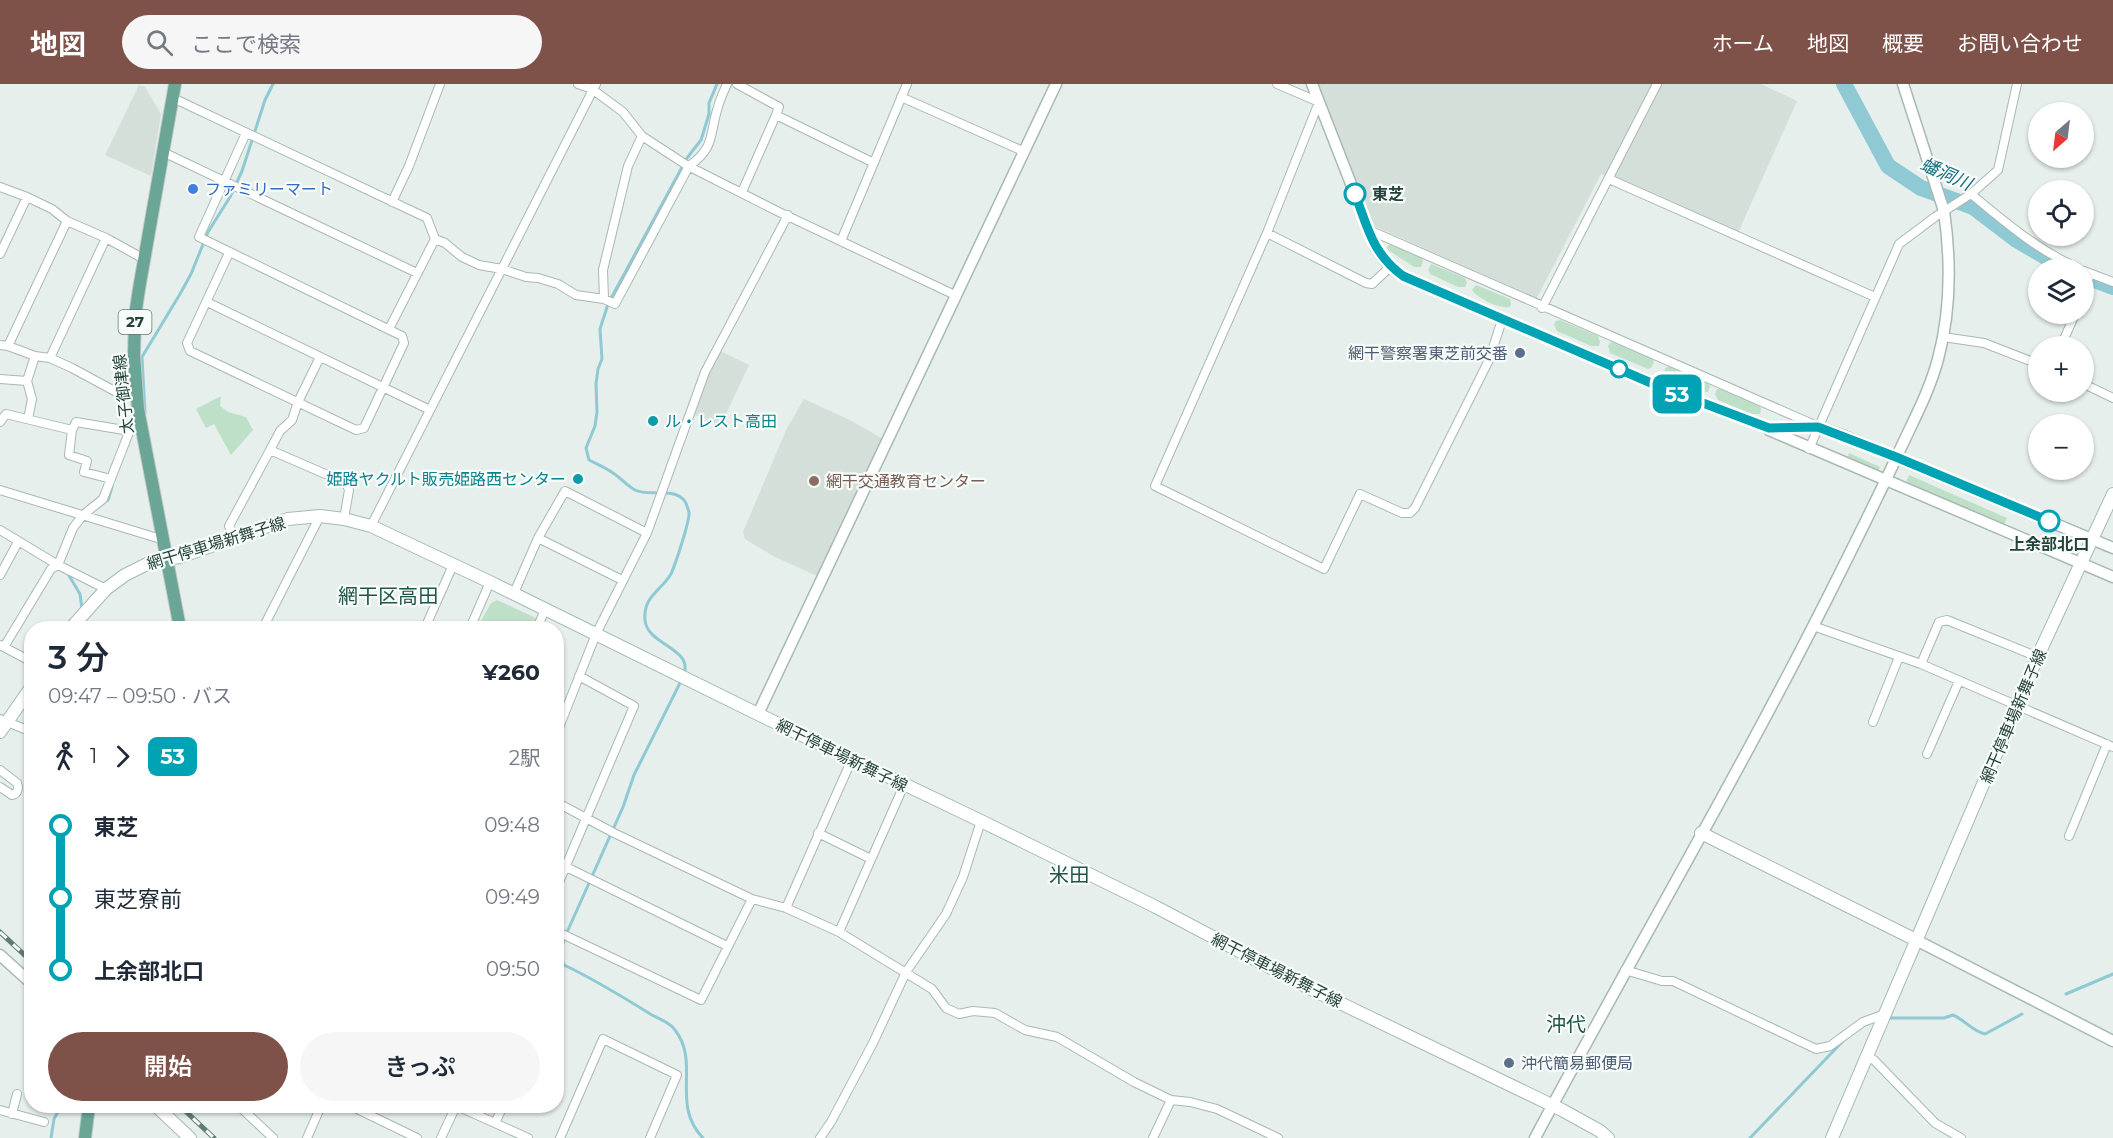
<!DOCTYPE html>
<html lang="ja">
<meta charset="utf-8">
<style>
body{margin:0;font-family:Montserrat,"Noto Sans JP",sans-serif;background:#f6f6f7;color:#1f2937;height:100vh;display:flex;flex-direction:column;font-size:22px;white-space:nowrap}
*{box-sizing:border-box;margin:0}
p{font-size:20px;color:#747a83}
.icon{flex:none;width:33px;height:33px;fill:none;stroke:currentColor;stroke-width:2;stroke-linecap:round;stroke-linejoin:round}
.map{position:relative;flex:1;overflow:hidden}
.details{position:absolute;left:24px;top:537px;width:540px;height:492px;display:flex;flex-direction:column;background:#fff;border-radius:24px;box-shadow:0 2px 4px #0004}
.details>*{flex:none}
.badge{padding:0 12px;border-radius:9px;font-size:21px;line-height:39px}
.needle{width:39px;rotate:208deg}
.tools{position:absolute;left:2028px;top:18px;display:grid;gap:12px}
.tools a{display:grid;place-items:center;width:66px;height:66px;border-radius:50%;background:#fff;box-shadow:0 2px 4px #0004;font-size:30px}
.map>.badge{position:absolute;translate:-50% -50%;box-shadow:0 0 0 3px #fff}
.legs{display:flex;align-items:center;gap:9px;height:66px;padding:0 24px;font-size:20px}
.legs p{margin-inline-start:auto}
.overview{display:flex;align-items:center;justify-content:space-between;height:102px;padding:0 24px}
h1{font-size:33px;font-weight:600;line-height:45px}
.action{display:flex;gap:12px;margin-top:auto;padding:12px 24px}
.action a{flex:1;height:69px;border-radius:36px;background:#7f5249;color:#fff;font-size:24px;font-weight:600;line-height:69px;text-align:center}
.action a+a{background:#f6f6f7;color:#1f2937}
ul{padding:0 24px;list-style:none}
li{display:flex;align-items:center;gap:21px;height:72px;font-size:22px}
li i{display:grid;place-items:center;width:9px;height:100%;margin:0 8px;background:currentColor}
li i::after{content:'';width:15px;height:15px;margin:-8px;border:4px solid;border-radius:50%;background:#fff}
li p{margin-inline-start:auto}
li:first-child i{background:linear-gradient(#0000 50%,currentColor 0)}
li:last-child i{background:linear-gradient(currentColor 50%,#0000 0)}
header{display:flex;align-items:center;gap:36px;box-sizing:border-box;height:84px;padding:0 30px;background:#7f5249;color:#fff}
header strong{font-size:28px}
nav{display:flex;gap:33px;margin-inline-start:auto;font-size:21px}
.search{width:420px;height:54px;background:#f6f6f7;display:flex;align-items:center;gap:15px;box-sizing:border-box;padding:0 21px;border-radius:33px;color:#747a83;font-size:22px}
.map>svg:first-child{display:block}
</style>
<header>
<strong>地図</strong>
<div class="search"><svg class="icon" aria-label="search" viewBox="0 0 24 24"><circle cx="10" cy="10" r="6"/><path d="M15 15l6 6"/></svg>ここで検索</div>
<nav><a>ホーム</a><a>地図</a><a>概要</a><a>お問い合わせ</a></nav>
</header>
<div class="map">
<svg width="2113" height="1054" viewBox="0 0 2113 1054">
<rect width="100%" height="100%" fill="#e6efeb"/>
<path fill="#d4dfda" d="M1318,0H1761L1797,17L1738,149L1601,90L1537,214L1374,142Z
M139,1L145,3L161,30L151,92L105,71Z
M720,267L749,281L721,341L695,331L709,289Z
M804,315L850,336L883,355L817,492L773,472L745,455L743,448L787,344Z"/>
<path fill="#bfe0c8" d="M1390,160L1422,174L1423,177L1421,183H1414L1388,166L1387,163Z
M1431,180L1465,194L1467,199L1465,203H1458L1430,190L1428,186Z
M1476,201L1510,215L1511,220L1510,223C1500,225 1478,215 1472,206Z
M1560,236L1598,252L1600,258L1599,262H1591L1557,247L1554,240L1556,237Z
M1614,258L1650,273L1654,277L1652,283L1648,285L1610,269L1608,262L1610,259Z
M1670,282L1706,297L1710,302L1708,308H1701L1666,293L1664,290L1665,284Z
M1717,305H1722L1758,320L1761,324L1760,330H1752L1718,316L1715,310Z
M221,312L220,322L228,328L246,333L253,346L231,371L214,340L206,344L196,325Z
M1849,369L1880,383L1877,389L1846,376Z
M1909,391L2007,434L2001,447L1904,404Z
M497,516L536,534L538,537L535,544H477L491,519Z"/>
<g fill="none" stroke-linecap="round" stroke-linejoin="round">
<path stroke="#8ec9d4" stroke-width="3" d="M142,332L145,329L142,273L180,210L191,190L208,148L230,113L242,87L265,16L273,0
M104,418L108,416L112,403
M68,490L80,510L82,525
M84,535L85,544
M684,590C693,564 647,561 645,536C643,512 661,507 671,490C675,481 690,437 689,428C688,425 686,418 684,416C672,403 649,413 635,406C627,402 621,394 613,389C606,384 597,380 589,376L586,364L595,342L597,328L596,300L598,285L602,275L600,245L608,220L687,74L701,56L709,30V19L717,0
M681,597L634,691L623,723L564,855L560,872L564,881C594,895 623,913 652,931C659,935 671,939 675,946C701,979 670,1020 703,1054
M2066,910L2113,890
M1890,934H1944L1953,931C1965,936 1972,947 1985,950L2022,930
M51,1054L54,1035L61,1022
M1750,1054L1844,956"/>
<path stroke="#8ec9d4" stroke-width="16" d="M1844,0L1888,82L1921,104L1973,123L2015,155L2064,184
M2084,192L2113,203"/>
<g stroke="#a8b8b2" stroke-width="10">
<path id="minor" d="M578,0L592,5L623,28L642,52L688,82L779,128L957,212
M737,0L779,23L776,31
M1277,0L1319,18L1267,149L1155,402L1324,485L1360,410L1402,429H1410L1415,424L1489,276L1502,236
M901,13L1025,68
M173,14L427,134L435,155L445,159L462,173L479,181L502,185L526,193L538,194L558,200L576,211L604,215L615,220L689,82C716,63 709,50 718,23C720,15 724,7 727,0
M163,68L417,189
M1609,95L1875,213
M0,103L27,113L52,125L67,137L106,154L144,175
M742,108L776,31L874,79
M1971,110C2005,138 2037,166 2078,184
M392,118L409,82L440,0
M1369,146L1817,342
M1267,149L1366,199L1372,200L1390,183
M841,157L907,0
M229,169L187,259L190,267L356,346L364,344L404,259L402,252L199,153L246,49
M0,170L27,113
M2084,187L2113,198
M2084,208L2090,190
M604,215L603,186L628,82L642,52
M207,218L430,326
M1542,224L1657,0
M389,245L435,155
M1943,253L1984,259L2038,280
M0,261L8,262L35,272L50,274L72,284L120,310L137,312
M8,262L67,137
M2061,262L2075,230
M320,273L298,318L292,336L280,347L270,366L346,399L349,406L344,435
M50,274L106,154
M0,295L27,297
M2084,300L2113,314
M28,335L32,315L27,297L35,272
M0,338L6,330L72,346L76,338L130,347
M72,346L69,371L87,377L84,388L111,395
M1809,365L1899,160L1935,133L1971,110L1998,86L2017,0
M0,406L164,456
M371,442L596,0
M0,446L58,481L106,505
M647,449L705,288L788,131
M538,454L622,496
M234,455L229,442L270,366
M0,491L18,458
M514,509L538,454L565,407L647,449L596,550L556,651
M1813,542L1921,580L2113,663
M263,544L320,432
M425,544L453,481
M470,544L490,498
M537,544L545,526
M0,561L32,578
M4,563L51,485L58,481L73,444L83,431L103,415L137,328
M1921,580L1939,538L1947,536L2038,573
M0,635L32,648
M1873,638L1899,573
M1927,670L1959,597
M0,686L17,699C19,704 18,710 12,711L0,703
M556,718L614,749L752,815L786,824L839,848L932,905L946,924L959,930L973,927L995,929L1025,946L1057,953L1134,998L1171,1016L1190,1018L1217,1025L1278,1054
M818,749L871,775
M2069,752L2107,660
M556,778L727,862
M556,805L634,622L579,592
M786,824L852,675
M556,847L701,916L752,815
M839,848L904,701
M1625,886L1662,897H1673L1816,965L1830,962L1863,938L1885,930
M1867,973L1874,976L1935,1039L1961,1054
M239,1022L273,1054
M351,1022L417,1054
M457,1022L528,1054
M0,1026L44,1038
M12,1030L17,1010
M495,1039L503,1022
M307,1054L321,1022
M441,1054L456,1022
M560,1054L603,955L677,991L650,1054
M820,1054L831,1038L873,959L906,888L946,830L963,793L981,737
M1153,1054L1171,1016"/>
</g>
<g stroke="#a8b8b2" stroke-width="13">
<path id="tertiary" d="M1312,0L1376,164L1390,183L1403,192L1658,302L1769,344L1818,343L1844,352L2113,464
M1769,346L2113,493
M758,630L1056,0
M1916,856L2113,957
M0,871L32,900
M1535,1054C1635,866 1744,682 1839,491C1859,451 1879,411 1898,370C1912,339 1929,309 1938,275C1951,227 1951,176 1944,127L1903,0"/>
</g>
<g stroke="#a4bbb3" stroke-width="14">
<path id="secondary" d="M71,544L106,505L125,491L155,476L180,473L288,435L320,432L344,435L371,442L490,498L766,634L981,737L1156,823L1311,905L1562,1026L1600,1047L1608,1054
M0,648L32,602
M1701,749L1916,856
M156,1022L190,1054
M1832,1054C1901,894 1968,734 2037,574C2062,519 2088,465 2113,410"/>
</g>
<g stroke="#c2cac8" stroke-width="14">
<path id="primary" d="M175,0L139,205L135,232L134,272L138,325L180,544
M85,1054L89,1022"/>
</g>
<use href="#minor" stroke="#fff" stroke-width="8"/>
<use href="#tertiary" stroke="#fff" stroke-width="10"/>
<use href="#secondary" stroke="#fff" stroke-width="12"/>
<use href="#primary" stroke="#6aa596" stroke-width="12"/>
<g stroke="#5f7d75" stroke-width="5">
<path id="rail" d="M0,848L32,878
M180,1022L214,1054"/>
</g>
<use href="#rail" stroke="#f7fbf9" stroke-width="3" stroke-dasharray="9" stroke-linecap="butt"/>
</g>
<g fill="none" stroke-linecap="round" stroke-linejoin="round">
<g stroke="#fff" stroke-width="14">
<path id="line-1" d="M1355,110C1368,144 1372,169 1403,192L1658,302L1769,344L1818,343L1896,373L2049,437"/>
</g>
<use href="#line-1" stroke="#00a3b4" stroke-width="9"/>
</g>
<circle fill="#3f7fe0" stroke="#f7fbf9" stroke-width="2" cx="193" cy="105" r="6"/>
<g fill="#fff" stroke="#00a3b4" stroke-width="3">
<circle cx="1355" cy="110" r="10"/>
<circle cx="1619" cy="285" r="8"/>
<circle cx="2049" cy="437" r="10"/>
</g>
<g fill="#5c6f8a" stroke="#f7fbf9" stroke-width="2">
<circle cx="1520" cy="269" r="6"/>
<circle cx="1509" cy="979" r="6"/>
</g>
<g fill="#0f9aa8" stroke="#f7fbf9" stroke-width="2">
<circle cx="653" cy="337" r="6"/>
<circle cx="578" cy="395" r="6"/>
</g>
<circle fill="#8d6e63" stroke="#f7fbf9" stroke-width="2" cx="814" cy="397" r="6"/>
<g text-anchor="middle" stroke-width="4.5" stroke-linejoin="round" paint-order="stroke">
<rect fill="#f7fbf9" stroke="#637a73" stroke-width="1.5" x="118.5" y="226" width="33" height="24" rx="4.5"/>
<g font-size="15" font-weight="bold" fill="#24423a">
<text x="135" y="243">27</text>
</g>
<g font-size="16" fill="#366cbe" stroke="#f7fbf9" text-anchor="start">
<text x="205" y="111">ファミリーマート</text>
</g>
<g font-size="16" font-weight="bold" fill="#24423a" stroke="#f7fbf9" text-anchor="start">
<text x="1372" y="116">東芝</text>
<text x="2049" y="466" text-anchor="middle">上余部北口</text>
</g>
<g font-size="16" fill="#4e5e75" stroke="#f7fbf9" text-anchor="end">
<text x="1508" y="275">網干警察署東芝前交番</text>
<text x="1521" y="985" text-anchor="start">沖代簡易郵便局</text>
</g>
<g font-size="16" fill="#24423a" stroke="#f7fbf9">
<text transform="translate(123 310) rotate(-96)" y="6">太子御津線</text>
<text transform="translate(216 459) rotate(-17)" y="6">網干停車場新舞子線</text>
<text transform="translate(2013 632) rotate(-67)" y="6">網干停車場新舞子線</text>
<text transform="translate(842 671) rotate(26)" y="6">網干停車場新舞子線</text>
<text transform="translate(1277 886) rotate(27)" y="6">網干停車場新舞子線</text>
</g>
<g font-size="16" fill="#0d838f" stroke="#f7fbf9" text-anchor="start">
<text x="665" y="343">ル・レスト高田</text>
<text x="566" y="401" text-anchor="end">姫路ヤクルト販売姫路西センター</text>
</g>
<g font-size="16" fill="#785e54" stroke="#f7fbf9" text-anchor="start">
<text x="826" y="403">網干交通教育センター</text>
</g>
<g font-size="18" font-style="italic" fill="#1c6f80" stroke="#f7fbf9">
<text transform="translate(1946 90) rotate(24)" y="6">蟠洞川</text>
</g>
<g font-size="20" fill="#1f5548" stroke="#f7fbf9">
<text x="388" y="519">網干区高田</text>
<text x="1069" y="798">米田</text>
<text x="1566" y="947">沖代</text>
</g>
</g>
</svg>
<div class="tools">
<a><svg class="needle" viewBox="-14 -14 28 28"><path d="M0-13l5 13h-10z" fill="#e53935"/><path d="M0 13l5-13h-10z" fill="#747a83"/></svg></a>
<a><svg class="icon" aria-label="locate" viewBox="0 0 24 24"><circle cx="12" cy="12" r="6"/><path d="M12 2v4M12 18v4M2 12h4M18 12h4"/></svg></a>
<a><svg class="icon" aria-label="layers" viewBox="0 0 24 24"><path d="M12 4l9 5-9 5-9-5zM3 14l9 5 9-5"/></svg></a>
<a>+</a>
<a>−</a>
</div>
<b class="badge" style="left:1677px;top:310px;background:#00a3b4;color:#fff">53</b>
<section class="details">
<div class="overview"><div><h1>3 分</h1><p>09:47 – 09:50 · バス</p></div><b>¥260</b></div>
<div class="legs"><svg class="icon" aria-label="walk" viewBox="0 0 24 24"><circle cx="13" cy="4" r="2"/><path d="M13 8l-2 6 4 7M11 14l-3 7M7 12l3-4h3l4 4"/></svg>1<svg class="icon" aria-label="forward" viewBox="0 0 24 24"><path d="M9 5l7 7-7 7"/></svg><b class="badge" style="background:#00a3b4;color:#fff">53</b><p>2駅</p></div>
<ul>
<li><i style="color:#00a3b4"></i><b>東芝</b><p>09:48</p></li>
<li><i style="color:#00a3b4"></i><span>東芝寮前</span><p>09:49</p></li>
<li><i style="color:#00a3b4"></i><b>上余部北口</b><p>09:50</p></li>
</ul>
<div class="action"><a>開始</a><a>きっぷ</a></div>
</section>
</div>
